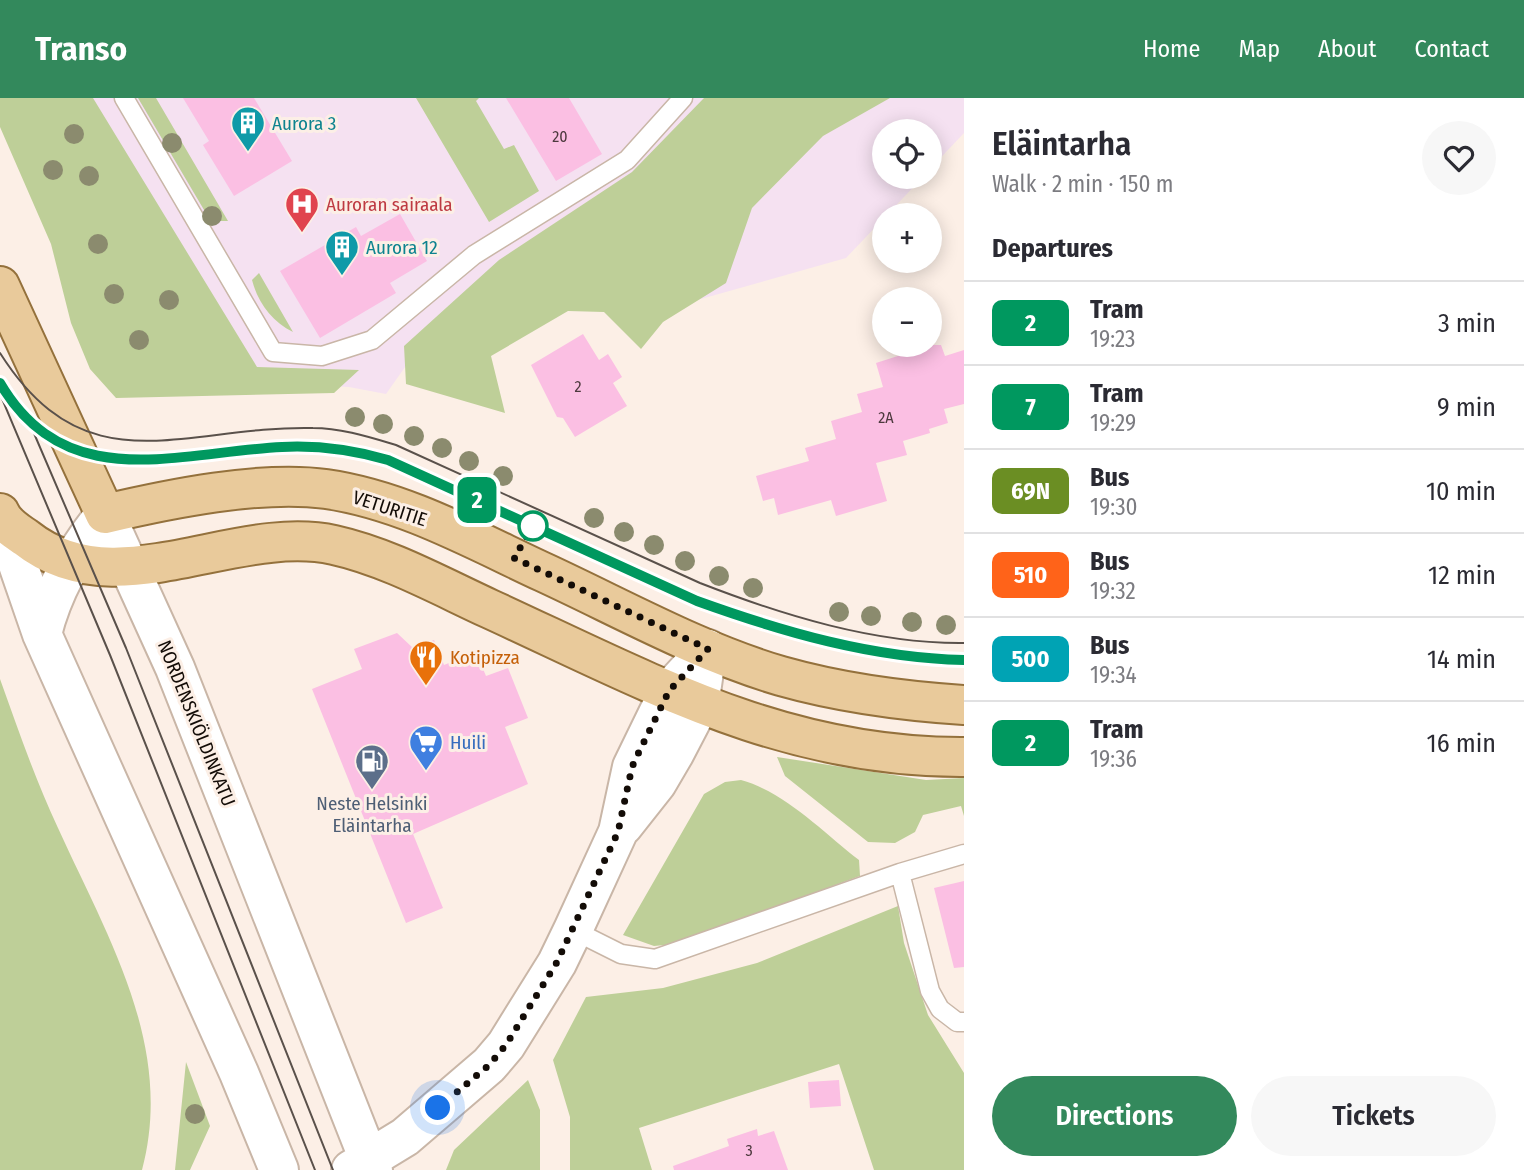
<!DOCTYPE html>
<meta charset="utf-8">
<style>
body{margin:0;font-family:"Fira Sans Condensed",sans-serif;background:#f7f7f7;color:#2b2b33;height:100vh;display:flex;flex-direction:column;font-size:26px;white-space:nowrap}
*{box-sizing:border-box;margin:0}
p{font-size:23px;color:#7c7c81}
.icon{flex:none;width:38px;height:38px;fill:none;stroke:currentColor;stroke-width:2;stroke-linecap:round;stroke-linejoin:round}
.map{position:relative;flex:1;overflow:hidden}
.side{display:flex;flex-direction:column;background:#fff;width:560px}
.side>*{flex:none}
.badge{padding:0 14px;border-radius:10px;font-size:24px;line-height:46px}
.tools{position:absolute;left:872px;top:21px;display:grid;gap:14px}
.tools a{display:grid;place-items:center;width:70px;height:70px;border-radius:50%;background:#fff;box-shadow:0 4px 18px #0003;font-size:35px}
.you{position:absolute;width:35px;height:35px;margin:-18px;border:5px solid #fff;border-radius:50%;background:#1a73e8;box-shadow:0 0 0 10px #1a73e833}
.map>.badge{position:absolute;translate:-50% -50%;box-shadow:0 0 0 4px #fff}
h2{padding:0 28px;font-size:26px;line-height:63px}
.round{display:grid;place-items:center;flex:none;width:74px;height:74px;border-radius:37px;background:#f7f7f7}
.summary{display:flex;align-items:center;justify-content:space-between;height:119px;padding:0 28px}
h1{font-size:33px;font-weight:600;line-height:52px}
.button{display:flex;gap:14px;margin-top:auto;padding:14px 28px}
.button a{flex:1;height:80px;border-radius:42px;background:#33895c;color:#fff;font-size:28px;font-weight:600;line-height:80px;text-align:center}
.button a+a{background:#f7f7f7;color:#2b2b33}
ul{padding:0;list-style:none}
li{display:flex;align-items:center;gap:21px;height:84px;padding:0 28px;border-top:2px solid #e1e1e2}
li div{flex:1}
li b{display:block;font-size:26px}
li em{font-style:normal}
li .badge{min-width:77px;font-weight:700;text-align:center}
header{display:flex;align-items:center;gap:42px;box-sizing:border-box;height:98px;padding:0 35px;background:#33895c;color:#fff}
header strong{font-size:33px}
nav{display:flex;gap:38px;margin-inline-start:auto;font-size:24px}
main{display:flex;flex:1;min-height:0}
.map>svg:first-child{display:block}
</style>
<header>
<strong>Transo</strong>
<nav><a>Home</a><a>Map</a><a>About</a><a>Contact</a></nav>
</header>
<main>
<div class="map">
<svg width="964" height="1072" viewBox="0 0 964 1072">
<rect width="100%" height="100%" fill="#fcefe6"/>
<path fill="#f5e1f1" d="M0,0H964V35L929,72V33H884V79H923L846,160L637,219L576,120L422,245L386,296L349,289L271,285Z"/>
<path fill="#becf98" d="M0,0H93L257,269L359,272L334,295L116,300L90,271L71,225L51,146L0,29Z
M138,0H156L228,123H216L207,117Z
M416,0H479L476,3L504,51L514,47L539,93L489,124Z
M704,0H890L823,38L752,110L726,185L663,224L641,251L604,214L568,213L491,258L505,315L406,286L404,248L499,162L632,74Z
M259,175L293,234C272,223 258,205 252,182Z
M0,581C18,631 35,681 58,730C107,838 175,948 142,1072H0Z
M777,659L926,682L964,680V718L961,708L923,717L915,734L895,745L868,744L785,678Z
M741,682C785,694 824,735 859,762L860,778L675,846L654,848L623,837L704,696L725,684Z
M898,808L904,845L928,917L964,975V1072H874L839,966L639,1030L652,1072H570V1019L553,962L586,899L663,890L757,865Z
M186,964L210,1028L190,1072H175Z
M528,982L540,1012V1072H446L454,1052Z"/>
<path fill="#fbbfe3" d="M183,0H254L292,63L234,98L203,47L209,43Z
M506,0H569L602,56L556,83Z
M400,116L427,163L390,185L396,195L320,240L280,173L356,129L361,138Z
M583,236L599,262L608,256L622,279L613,285L627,308L575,339L563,320L557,319L531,267Z
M898,247H941L945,258L964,252V306L944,311L948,325L929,331L930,335L903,343L907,357L876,365L887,403L836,418L831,402L778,417L774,400L763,403L756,378L809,363L805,350L836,341L831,323L862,314L857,296L883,289L876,265L901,257Z
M397,535L413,550L434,542L444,567L476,554L486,578L508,570L528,620L505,629L528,686L413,736L443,810L406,825L312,591L362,571L354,551Z
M964,783V869L954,870L934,790Z
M839,982L841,1008L810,1010L808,984Z
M757,1031L758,1038L774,1033L788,1072H674L673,1068L729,1048L727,1041Z"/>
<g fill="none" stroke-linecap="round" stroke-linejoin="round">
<g stroke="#c9b6a7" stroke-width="21">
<path id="service" d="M124,0L273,254L322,258L372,242L474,157L627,62L683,0
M900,775L930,893L940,911L957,924H964
M573,832L621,856L655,861L900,775L964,756"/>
</g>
<g stroke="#c9b6a7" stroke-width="42">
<path id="secondary" d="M3,423L42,536L239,975L279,1072
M42,536C53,491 76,452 105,416L175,570L373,1072
M623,728L657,685L674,656L699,608L704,573
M351,1072L405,1039L489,967L506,947L557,865L573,832L618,734L632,669L669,593L708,551"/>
</g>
<g stroke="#94713c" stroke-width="42">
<path id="primary" d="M0,188L105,416C169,401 261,382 326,391C403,402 474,442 543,474C621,510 699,554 781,578C841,595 902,603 964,607
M0,415C5,427 16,433 26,440C115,511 235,425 334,447C388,459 440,488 490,511C649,584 784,660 964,659"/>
</g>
<use href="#service" stroke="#fff" stroke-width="18"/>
<use href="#secondary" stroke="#fff" stroke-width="38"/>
<use href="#primary" stroke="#e9ca9b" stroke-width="38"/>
<path stroke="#5a514b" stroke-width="2" d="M0,255C87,392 183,327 313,330C341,330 369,339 396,347L700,485C782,517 875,546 964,545
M0,285C65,398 179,354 282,349C319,347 353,352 388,362L697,503C783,534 871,560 964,562
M0,296L110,557L315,1072
M30,326L126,550L333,1072"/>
</g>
<g fill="#8b8b6e">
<circle cx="74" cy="36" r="10"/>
<circle cx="172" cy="45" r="10"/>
<circle cx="53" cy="72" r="10"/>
<circle cx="89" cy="78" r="10"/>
<circle cx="212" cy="118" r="10"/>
<circle cx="98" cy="146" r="10"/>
<circle cx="114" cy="196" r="10"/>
<circle cx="169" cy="202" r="10"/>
<circle cx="139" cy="242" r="10"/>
<circle cx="355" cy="319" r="10"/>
<circle cx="383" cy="326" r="10"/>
<circle cx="414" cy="338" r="10"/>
<circle cx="442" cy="350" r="10"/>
<circle cx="469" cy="363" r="10"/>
<circle cx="503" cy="378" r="10"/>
<circle cx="594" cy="420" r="10"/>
<circle cx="624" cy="434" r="10"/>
<circle cx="654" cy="447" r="10"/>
<circle cx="685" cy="463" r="10"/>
<circle cx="719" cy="478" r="10"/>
<circle cx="753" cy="490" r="10"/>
<circle cx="839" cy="514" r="10"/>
<circle cx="871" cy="518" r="10"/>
<circle cx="912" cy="524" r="10"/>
<circle cx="946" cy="527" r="10"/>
<circle cx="195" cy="1016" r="10"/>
</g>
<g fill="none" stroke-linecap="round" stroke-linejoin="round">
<g stroke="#fff" stroke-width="16">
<path id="line" d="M0,285C66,398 178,354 282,349C319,347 353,352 388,362L697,503C783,534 872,560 964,562"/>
</g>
<use href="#line" stroke="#00985f" stroke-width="10"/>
<path stroke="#130c07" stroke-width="7" stroke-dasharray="0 12.6" d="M438,1010L489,967L506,947L557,864L618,734L632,669L638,656L669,593L708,551L514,460L533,428"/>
</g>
<defs>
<g id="building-pin" transform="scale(1.75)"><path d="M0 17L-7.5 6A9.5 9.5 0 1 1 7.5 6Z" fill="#0f9aa8" stroke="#fcefe6"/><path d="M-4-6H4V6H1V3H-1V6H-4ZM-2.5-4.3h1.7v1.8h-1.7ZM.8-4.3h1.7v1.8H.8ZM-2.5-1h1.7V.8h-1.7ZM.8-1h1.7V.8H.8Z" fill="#fff"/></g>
<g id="hospital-pin" transform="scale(1.75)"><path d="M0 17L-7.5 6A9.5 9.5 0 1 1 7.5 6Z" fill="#e0444e" stroke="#fcefe6"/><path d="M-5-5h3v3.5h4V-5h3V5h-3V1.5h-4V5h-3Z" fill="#fff"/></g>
<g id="restaurant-pin" transform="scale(1.75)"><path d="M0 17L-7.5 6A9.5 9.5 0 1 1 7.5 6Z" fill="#e8710a" stroke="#fcefe6"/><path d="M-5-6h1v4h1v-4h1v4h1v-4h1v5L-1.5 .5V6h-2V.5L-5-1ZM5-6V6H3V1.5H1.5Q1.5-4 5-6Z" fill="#fff"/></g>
<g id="supermarket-pin" transform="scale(1.75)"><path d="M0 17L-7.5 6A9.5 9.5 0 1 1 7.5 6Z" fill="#3f7fe0" stroke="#fcefe6"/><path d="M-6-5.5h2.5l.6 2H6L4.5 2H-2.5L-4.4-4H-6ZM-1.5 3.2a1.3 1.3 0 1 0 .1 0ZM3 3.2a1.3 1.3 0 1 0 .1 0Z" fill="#fff"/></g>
<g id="fuel-pin" transform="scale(1.75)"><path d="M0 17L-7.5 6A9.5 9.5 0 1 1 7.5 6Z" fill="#5c6f8a" stroke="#fcefe6"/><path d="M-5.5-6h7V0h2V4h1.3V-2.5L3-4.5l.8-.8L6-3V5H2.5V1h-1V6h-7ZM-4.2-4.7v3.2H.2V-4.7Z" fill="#fff"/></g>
</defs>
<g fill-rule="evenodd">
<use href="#building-pin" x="248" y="25"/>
<use href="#hospital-pin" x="302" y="106"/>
<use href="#building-pin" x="342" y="149"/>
<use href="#restaurant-pin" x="426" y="559"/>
<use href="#supermarket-pin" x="426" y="644"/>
<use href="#fuel-pin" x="372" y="663"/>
</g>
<circle fill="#fff" stroke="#00985f" stroke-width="3.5" cx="533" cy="428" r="14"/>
<g text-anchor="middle" stroke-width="6" stroke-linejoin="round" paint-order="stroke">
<g font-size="16" fill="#4d393e">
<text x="560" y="44">20</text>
<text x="578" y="294">2</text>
<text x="886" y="325">2A</text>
<text x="749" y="1058">3</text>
</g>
<g font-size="19" fill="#0d838f" stroke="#fcefe6" text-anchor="start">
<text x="272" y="32">Aurora 3</text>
<text x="366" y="156">Aurora 12</text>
</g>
<g font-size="19" fill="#be3a42" stroke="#fcefe6" text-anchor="start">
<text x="326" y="113">Auroran sairaala</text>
</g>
<g font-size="19" fill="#130c07" stroke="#fcefe6">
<text transform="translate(390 410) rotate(18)" y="7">VETURITIE</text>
<text transform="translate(197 625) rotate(68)" y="7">NORDENSKIÖLDINKATU</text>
</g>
<g font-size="19" fill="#c56008" stroke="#fcefe6" text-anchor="start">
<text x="450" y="566">Kotipizza</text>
</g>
<g font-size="19" fill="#366cbe" stroke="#fcefe6" text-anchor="start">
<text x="450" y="651">Huili</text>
</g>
<g font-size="19" fill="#4e5e75" stroke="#fcefe6">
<text x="372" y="712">Neste Helsinki<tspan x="372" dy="22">Eläintarha</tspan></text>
</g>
</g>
</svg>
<div class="tools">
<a><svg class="icon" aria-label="locate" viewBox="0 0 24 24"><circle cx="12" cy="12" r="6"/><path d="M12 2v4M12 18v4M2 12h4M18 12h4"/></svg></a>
<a>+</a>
<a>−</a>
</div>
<div class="you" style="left:438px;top:1010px"></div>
<b class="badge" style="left:477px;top:402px;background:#00985f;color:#fff">2</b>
</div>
<section class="side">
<div class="summary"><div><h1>Eläintarha</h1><p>Walk · 2 min · 150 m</p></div><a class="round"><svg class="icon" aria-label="heart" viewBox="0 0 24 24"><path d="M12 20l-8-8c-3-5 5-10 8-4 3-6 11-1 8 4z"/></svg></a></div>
<h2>Departures</h2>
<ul>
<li><span class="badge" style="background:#00985f;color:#fff">2</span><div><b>Tram</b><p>19:23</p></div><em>3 min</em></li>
<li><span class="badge" style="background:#00985f;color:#fff">7</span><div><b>Tram</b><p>19:29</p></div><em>9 min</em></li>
<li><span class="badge" style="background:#6b8e23;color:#fff">69N</span><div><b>Bus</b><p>19:30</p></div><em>10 min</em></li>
<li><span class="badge" style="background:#ff6319;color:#fff">510</span><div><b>Bus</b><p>19:32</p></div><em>12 min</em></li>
<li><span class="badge" style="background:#00a3b4;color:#fff">500</span><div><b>Bus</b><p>19:34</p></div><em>14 min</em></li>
<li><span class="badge" style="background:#00985f;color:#fff">2</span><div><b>Tram</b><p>19:36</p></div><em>16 min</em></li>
</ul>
<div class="button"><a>Directions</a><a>Tickets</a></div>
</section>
</main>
